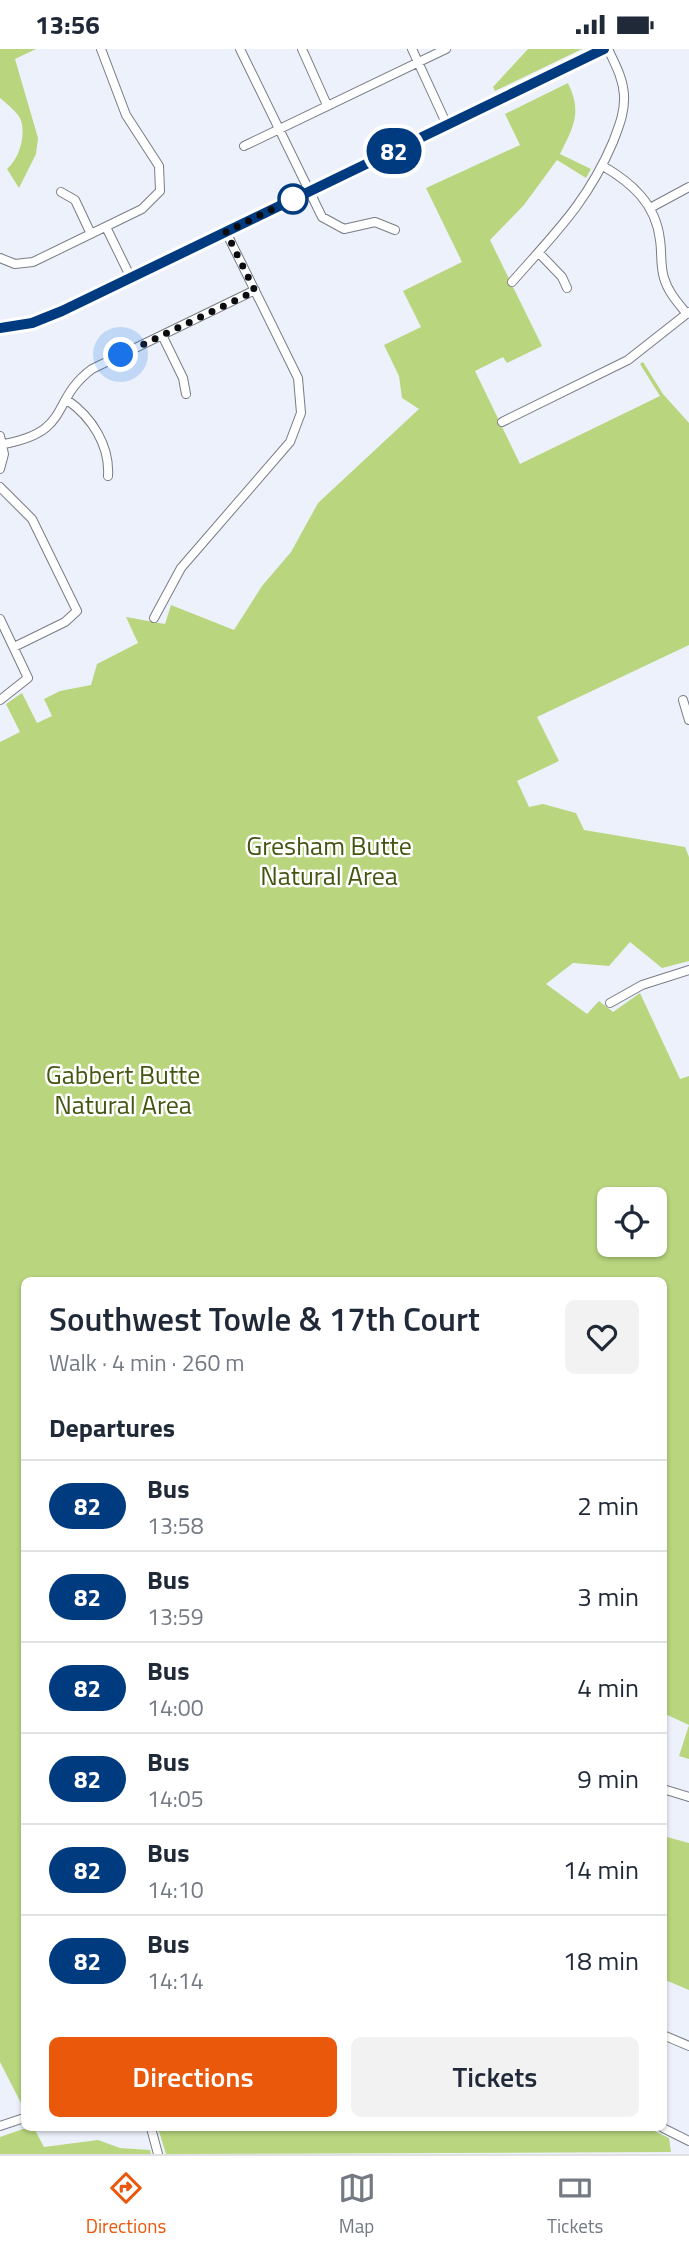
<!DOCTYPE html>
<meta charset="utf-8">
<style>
body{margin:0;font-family:"Titillium Web",sans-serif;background:#f2f2f3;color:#1f2937;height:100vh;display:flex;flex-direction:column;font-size:26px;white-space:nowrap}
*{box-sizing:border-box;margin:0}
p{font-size:23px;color:#747a83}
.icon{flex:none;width:38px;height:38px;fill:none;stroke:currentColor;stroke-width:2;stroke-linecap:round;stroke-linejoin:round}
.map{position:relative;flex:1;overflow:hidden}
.sheet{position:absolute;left:21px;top:1228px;width:646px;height:854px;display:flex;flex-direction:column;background:#fff;border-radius:10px;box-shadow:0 2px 5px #0004}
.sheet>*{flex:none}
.badge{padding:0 14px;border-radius:23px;font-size:24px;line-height:46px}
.tools{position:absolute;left:597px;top:1138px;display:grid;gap:14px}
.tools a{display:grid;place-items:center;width:70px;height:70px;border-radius:10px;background:#fff;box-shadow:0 2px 5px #0004;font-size:35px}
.you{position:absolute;width:35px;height:35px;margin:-18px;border:5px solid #fff;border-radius:50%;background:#1a73e8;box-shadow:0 0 0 10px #1a73e833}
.map>.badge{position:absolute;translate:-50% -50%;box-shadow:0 0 0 4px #fff}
h2{padding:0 28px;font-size:26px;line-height:63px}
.round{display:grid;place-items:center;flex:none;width:74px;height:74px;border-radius:10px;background:#f2f2f3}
.overview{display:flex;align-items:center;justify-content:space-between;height:119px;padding:0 28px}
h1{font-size:33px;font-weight:600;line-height:52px}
.action{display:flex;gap:14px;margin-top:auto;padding:14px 28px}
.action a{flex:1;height:80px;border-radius:10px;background:#ea580c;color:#fff;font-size:28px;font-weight:600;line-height:80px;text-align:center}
.action a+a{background:#f2f2f3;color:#1f2937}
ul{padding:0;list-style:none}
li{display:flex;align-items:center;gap:21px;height:91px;padding:0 28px;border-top:2px solid #e0e1e3}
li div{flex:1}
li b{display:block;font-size:26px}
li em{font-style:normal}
li .badge{min-width:77px;font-weight:700;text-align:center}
.status{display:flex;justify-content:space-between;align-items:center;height:49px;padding:0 35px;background:#fff;direction:ltr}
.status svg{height:19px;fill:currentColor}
.tabs{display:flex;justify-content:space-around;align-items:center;height:98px;border-top:2px solid #e0e1e3;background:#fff;font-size:19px;color:#747a83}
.tabs a{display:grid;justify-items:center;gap:4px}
.tabs .selected{color:#ea580c}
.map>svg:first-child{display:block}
</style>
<div class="status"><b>13:56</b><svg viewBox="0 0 49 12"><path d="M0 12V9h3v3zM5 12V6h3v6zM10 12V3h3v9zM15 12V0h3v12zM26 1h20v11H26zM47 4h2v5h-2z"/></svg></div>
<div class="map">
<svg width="689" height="2105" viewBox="0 0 689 2105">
<rect width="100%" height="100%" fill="#ecf1fb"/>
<path fill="#b9d67e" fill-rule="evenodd" d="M0,0H36L15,10L38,89L36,105L19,139L7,120C19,110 27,85 20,69C16,62 6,54 0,49Z
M528,0H582L495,42L493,38Z
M568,34C582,63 574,77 560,105L591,120L586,129L557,111L524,156L490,191L542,297L507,314L503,308L475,322L520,415L660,347L640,315L643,313L663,345L689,374V596L537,668L559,712L517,732L529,758L543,755L576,764L584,781L685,798L689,808V912L662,919L630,893L609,917L573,914L546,935L587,965L599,952L613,963L640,944L680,1030L689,1027V1710L679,1707L689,1676L663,1664V1232H24L23,2058L0,2013V693L20,683L6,655L22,644L37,674L52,667L44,650L60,642L91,636L97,615L138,594L126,568L165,575L171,556L234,581L262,537L291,503L318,454L419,360L402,349L399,327L384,296L421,278L403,242L462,213L426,139L520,96L505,65ZM609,1150H654V1195H609Z
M663,1787L689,1794V1941L663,1930Z
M26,2079H34L44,2098L98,2091L120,2099L150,2101L151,2105H0V2088Z
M158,2079H648L669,2089L671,2103L166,2105Z"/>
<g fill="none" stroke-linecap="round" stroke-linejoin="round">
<g stroke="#787c85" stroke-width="10">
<path id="minor" d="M240,0L322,168L344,180L375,173L395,181
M302,0L327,56
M412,0L447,76
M244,97L446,0
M603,117C632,134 656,155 660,191C662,203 660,216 664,229C668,243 678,254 687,265
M61,143L75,151L91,185
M650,159L689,138
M106,178L131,229
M539,204L562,228L567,239
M0,209L15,215L33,213L142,160L160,142L159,117L126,66L101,0
M512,233C554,185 587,154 613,93C619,77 625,63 624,46C623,29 615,15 608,0
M162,286L183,329L186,345
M67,351C92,368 110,397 108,427
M502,373L628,311L689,263
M0,387L4,405L0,420
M4,395C73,382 49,352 92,320L255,241
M0,438L32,470L77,562L65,573L14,598
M154,569L181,519L290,393L301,364L298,329L226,183
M0,570L28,629L0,651
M683,651L689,671
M610,954L642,936L689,921
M663,1740L689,1748
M663,1986L689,1997
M0,2077L24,2069
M151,2079L158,2105
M663,2079L689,2092"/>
</g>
<g stroke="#787c85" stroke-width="12">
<path id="major" d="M0,279L32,274L62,262L604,0"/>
</g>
<use href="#minor" stroke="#fff" stroke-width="8"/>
<use href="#major" stroke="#fff" stroke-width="10"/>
</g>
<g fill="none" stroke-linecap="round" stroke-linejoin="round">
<g stroke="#fff" stroke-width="16">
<path id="line" d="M0,279L32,274L62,262L604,0"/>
</g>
<use href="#line" stroke="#003b80" stroke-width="10"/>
<path stroke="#0a0c0f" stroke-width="7" stroke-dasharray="0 12.6" d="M121,306L255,242L226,183L293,150"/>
</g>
<circle fill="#fff" stroke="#003b80" stroke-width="3.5" cx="293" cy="150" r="14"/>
<g text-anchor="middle" stroke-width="5" stroke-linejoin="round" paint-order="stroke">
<g font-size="26" fill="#435611" stroke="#fff">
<text x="329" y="806">Gresham Butte<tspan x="329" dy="30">Natural Area</tspan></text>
<text x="123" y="1035">Gabbert Butte<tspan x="123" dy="30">Natural Area</tspan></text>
</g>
</g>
</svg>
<div class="tools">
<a><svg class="icon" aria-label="locate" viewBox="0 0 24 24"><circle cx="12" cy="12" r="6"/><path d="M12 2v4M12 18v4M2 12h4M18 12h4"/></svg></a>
</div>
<div class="you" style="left:121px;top:306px"></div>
<b class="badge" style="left:394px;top:102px;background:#003b80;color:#fff">82</b>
<section class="sheet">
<div class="overview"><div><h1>Southwest Towle &amp; 17th Court</h1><p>Walk · 4 min · 260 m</p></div><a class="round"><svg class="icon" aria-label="heart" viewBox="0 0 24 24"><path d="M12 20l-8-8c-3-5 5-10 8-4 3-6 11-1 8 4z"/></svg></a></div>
<h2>Departures</h2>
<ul>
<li><span class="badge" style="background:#003b80;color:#fff">82</span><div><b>Bus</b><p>13:58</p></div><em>2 min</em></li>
<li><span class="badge" style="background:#003b80;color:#fff">82</span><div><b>Bus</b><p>13:59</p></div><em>3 min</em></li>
<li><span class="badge" style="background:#003b80;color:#fff">82</span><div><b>Bus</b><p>14:00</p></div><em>4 min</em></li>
<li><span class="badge" style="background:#003b80;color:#fff">82</span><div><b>Bus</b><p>14:05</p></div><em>9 min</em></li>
<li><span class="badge" style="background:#003b80;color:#fff">82</span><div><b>Bus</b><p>14:10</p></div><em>14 min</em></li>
<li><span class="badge" style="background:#003b80;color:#fff">82</span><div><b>Bus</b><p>14:14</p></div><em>18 min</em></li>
</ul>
<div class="action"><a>Directions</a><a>Tickets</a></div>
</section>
</div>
<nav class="tabs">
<a class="selected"><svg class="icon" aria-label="directions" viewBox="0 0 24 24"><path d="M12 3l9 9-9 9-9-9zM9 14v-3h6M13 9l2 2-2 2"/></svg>Directions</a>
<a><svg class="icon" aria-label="map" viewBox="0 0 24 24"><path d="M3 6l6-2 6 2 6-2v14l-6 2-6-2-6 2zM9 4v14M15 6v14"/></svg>Map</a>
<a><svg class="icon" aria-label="tickets" viewBox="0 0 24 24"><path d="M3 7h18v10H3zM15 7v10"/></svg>Tickets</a>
</nav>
